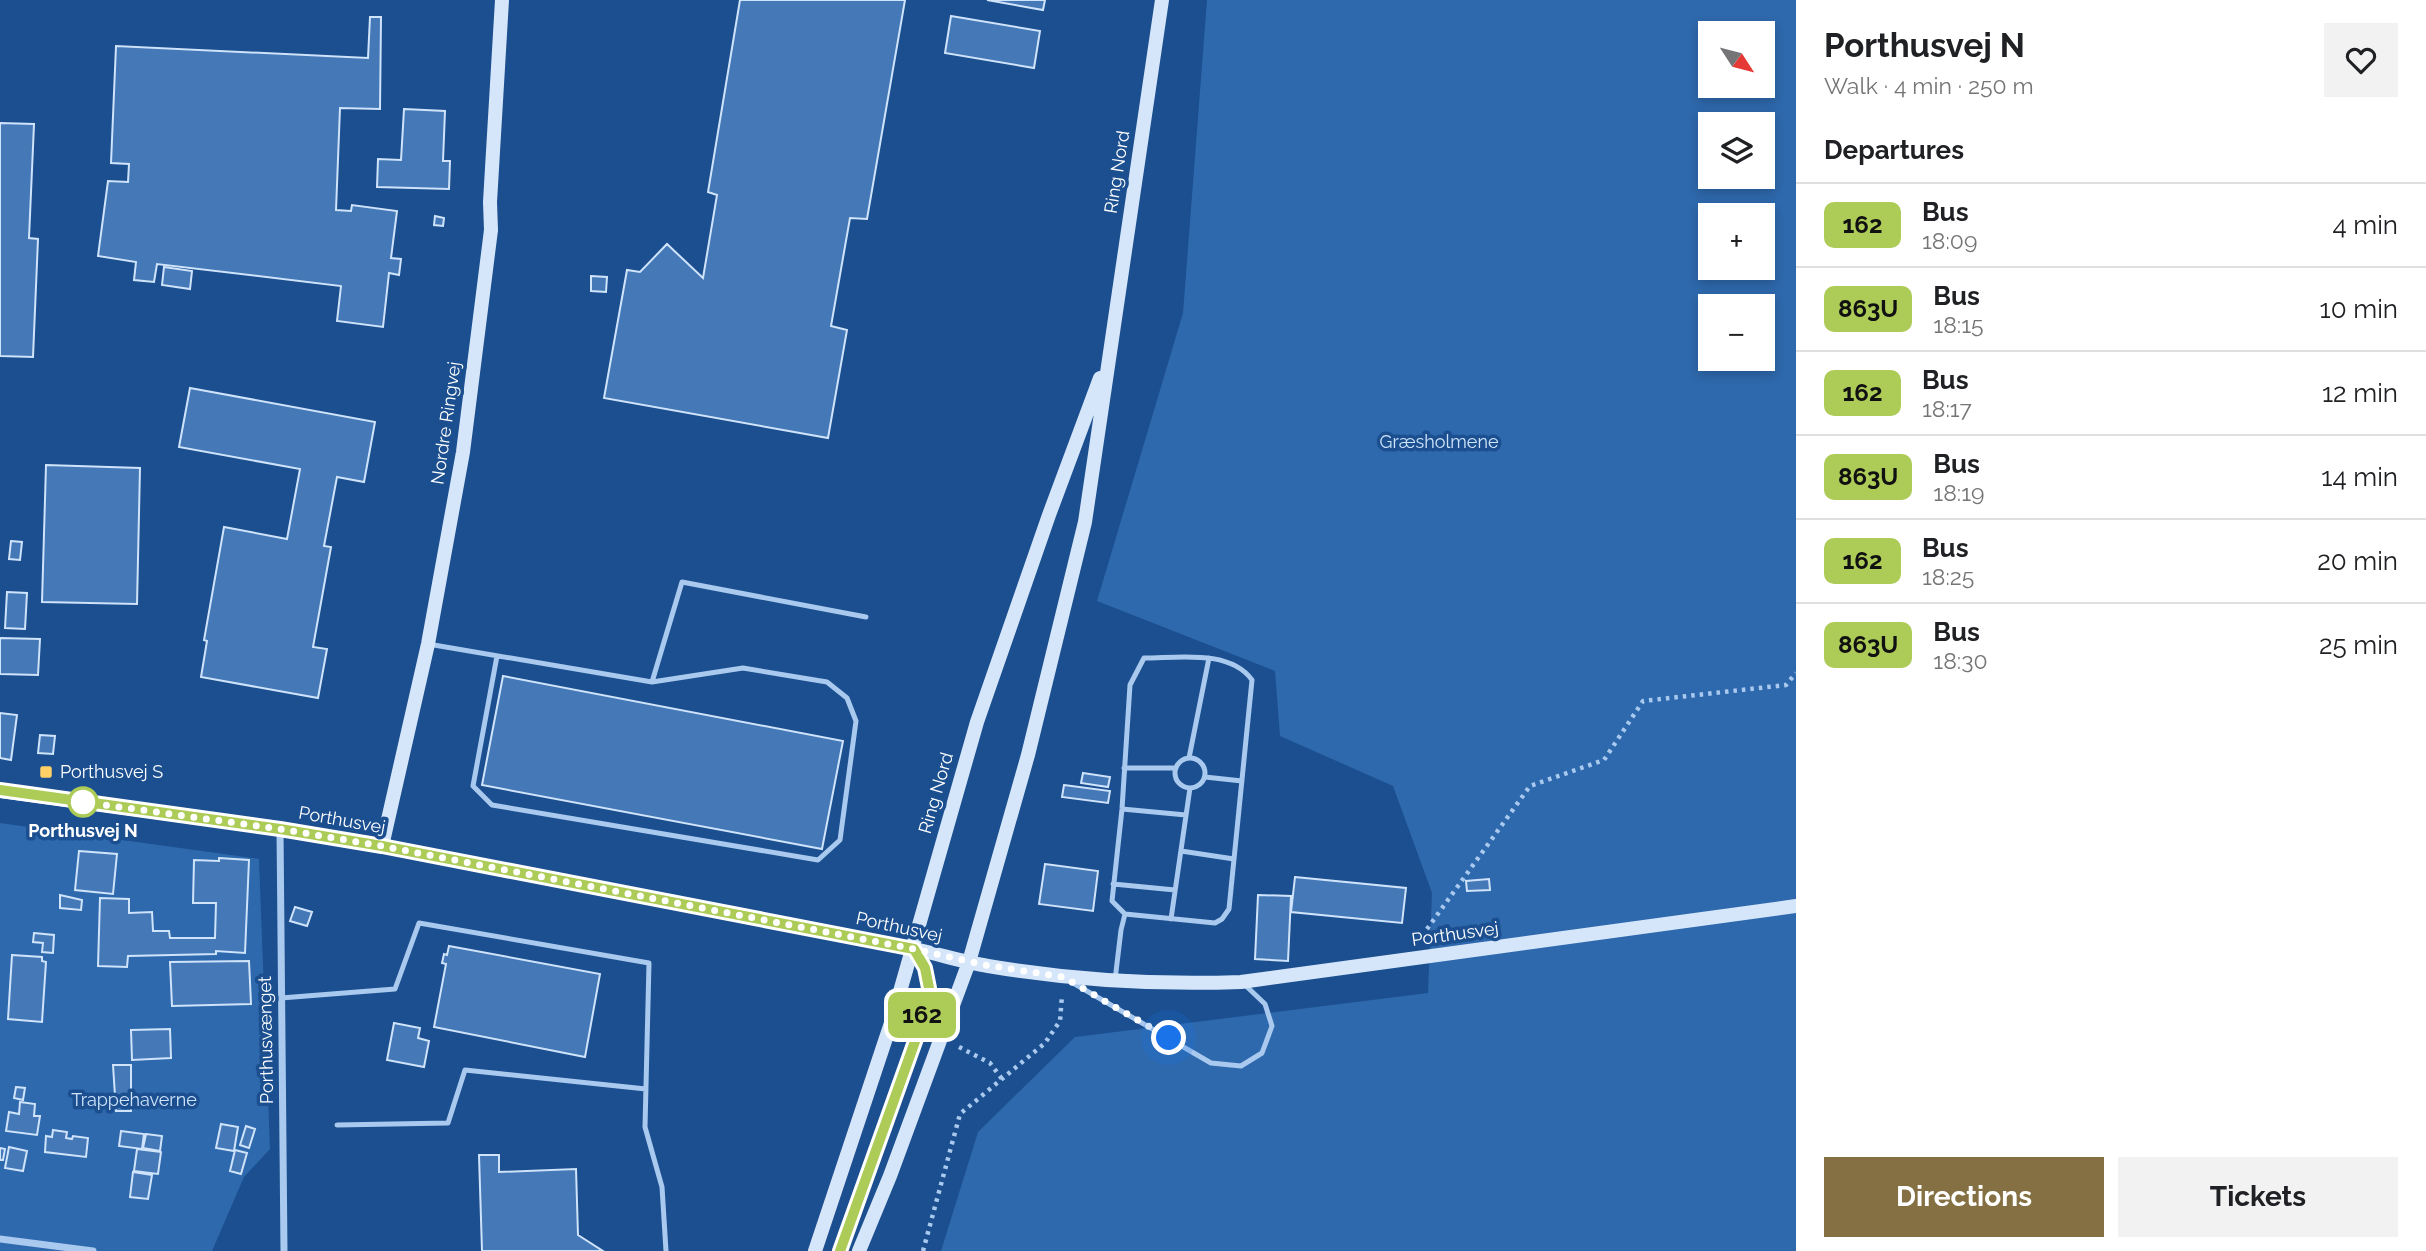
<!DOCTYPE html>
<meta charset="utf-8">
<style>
body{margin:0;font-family:Raleway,sans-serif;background:#f2f2f2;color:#202124;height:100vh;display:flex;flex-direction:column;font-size:26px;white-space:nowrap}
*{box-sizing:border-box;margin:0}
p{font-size:23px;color:#757577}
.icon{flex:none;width:38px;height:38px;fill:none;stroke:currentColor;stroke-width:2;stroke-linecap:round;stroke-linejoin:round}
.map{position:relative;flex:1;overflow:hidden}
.details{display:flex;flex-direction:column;background:#fff;width:630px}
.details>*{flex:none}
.badge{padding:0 14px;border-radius:10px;font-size:24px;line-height:46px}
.needle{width:46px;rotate:126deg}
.tools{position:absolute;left:1698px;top:21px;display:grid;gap:14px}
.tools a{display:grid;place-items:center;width:77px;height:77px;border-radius:0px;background:#fff;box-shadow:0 4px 10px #0003;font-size:35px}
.you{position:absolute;width:35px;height:35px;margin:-18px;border:5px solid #fff;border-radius:50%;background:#1a73e8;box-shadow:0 0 0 10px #1a73e833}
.map>.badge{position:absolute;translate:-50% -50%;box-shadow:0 0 0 4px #fff}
h2{padding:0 28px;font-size:26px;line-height:63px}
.round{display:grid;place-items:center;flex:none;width:74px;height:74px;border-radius:0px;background:#f2f2f2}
.head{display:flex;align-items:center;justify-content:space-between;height:119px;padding:0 28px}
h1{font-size:33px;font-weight:700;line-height:52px}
.button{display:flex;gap:14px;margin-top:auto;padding:14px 28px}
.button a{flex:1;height:80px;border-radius:0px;background:#847042;color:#fff;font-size:28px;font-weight:700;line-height:80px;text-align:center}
.button a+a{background:#f2f2f2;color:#202124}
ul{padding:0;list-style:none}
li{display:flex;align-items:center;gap:21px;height:84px;padding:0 28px;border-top:2px solid #e0e0e0}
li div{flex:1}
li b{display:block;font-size:26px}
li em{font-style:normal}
li .badge{min-width:77px;font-weight:700;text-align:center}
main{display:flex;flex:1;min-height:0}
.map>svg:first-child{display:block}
</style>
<main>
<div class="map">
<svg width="1796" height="1251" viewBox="0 0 1796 1251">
<rect width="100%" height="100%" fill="#1b4f8f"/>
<path fill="#2e69ad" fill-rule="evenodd" d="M1207,0H1796V1251H941L978,1132L1075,1037L1428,993L1432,893L1393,786L1280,736L1275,671L1097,601L1183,313ZM1710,33H1762V86H1710ZM1710,124H1762V177H1710ZM1710,215H1762V268H1710ZM1710,306H1762V359H1710Z
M0,823L259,859L270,1149L244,1177L212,1251H0Z"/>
<path fill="#4478b7" stroke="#cfe3fa" stroke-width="2" d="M740,0H905L867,219L850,218L831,326L847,330L828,438L604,398L627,270L640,272L667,244L703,278L717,195L708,192Z
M987,0H1045L1043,10Z
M951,16L1040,31L1034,68L945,53Z
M370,17H381L380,109L340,108L336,210L351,211L352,205L397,211L391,258L401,259L399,275L389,273L383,327L337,321L341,286L157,264L154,282L134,280L136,262L98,256L108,181L128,182L129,164L111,163L116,46L368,58Z
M404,109L445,111L443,161H450L449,189L377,187L378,159L401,160Z
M0,123L34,124L29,238L38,239L33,357L0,356Z
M435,216L444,218L443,226L434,225Z
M164,267L192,271L190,289L162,285Z
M591,276L607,277L606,292L591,291Z
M190,388L375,422L364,482L337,477L324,546L331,547L313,647L327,649L318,698L201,677L207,641L204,640L224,527L287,539L300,469L179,447Z
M46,465L140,468L137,604L42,602Z
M11,541L22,542L20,560L9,559Z
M7,592L27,593L25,629L5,628Z
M0,638L40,639L38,675L0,674Z
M503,676L843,741L822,849L482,785Z
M0,713L17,715L11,760L0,758Z
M40,735L55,736L53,754L38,753Z
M1083,773L1110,777L1108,787L1081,783Z
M1064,785L1110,791L1108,803L1062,797Z
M79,851L117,854L113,894L75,890Z
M219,858L249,860L245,953L216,951V954L128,956L127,967L98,966L100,898L129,899V913L152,912L153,931H169L170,938H215L216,903H193L194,860L219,861Z
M1045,864L1098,871L1093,911L1039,904Z
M1295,877L1406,888L1402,923L1291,912Z
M1489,879L1490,890L1467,891L1466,881Z
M60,895L82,900L81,910L60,908Z
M1258,895L1291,896L1288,961L1255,959Z
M295,907L312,912L307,926L290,921Z
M34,933L54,935L53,953L42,952L43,943L33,942Z
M449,946L600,974L585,1057L434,1027L446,964L442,963L444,954L447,955Z
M12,955L42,957V961L46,962L42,1022L8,1019Z
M249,961L251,1004L172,1006L170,962Z
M394,1023L420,1028L418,1038L429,1041L424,1067L387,1060Z
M170,1029L171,1058L132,1060L131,1030Z
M113,1065H131V1111H116Z
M16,1087L25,1088L23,1100L14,1098Z
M20,1102L35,1104L34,1116H40L37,1135L6,1131L9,1112L19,1114Z
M221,1124L238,1127L234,1151L216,1148Z
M246,1126L255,1129L249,1148L240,1145Z
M53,1130L67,1132L66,1138L72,1139L73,1136L88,1138L86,1157L45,1152L46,1136L52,1137Z
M121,1131L144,1134L142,1149L119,1146Z
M146,1134L162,1136L160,1151L143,1148Z
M9,1147L27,1151L23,1171L5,1168Z
M0,1148L5,1149L3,1160H0Z
M137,1149L161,1152L158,1174L134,1171Z
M235,1150L247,1153L241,1174L230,1171Z
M479,1155H499V1172L576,1169L578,1235L603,1251H482Z
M133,1172L152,1175L148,1199L130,1197Z"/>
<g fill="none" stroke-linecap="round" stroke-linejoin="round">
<path stroke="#a9c9ee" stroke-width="4.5" stroke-dasharray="3.5 5" stroke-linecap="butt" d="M1422,936L1530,786L1604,760L1643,701L1786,685L1796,673
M959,1047L990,1063L1002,1079
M923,1251L960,1114L1045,1043L1060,1021L1062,995"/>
<path stroke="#a9c9ee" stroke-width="5" d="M428,644L652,682L743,668L827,682L847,698L856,721L840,840L818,860L492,805L473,786L497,656
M1144,658C1178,658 1230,649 1252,680L1229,909L1222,919L1215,923L1125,914L1112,901L1122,809L1130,685Z
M652,682L682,582L866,617
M1189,758L1209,658
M1175 773a15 15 0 1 1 30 0a15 15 0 1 1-30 0Z
M1124,768H1176
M1205,777L1242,781
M1122,809L1186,815
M1181,851L1234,859
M1113,884L1175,890
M1171,919L1190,788
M1115,980L1121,930L1125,914
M1073,983L1211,1063L1241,1066L1262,1053L1272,1026L1265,1004L1244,984
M281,998L395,989L419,923L649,963L645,1127L662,1187L666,1251
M337,1125L448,1123L465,1070L646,1089"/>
<path stroke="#a9c9ee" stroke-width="7" d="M280,829L284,1251
M0,1239L93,1251"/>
<path stroke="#d6e6fa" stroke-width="14" d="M0,791L280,829L382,846L914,949C939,954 963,962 988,966C1071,980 1157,985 1241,982L1796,906
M382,846L428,644L463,452L491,230L490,202L502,0
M815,1251L891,1023L977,722L1049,515L1100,378
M840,1251L918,1033L929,988L925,968L914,949
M859,1251L890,1176L969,962L1028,755L1085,522L1162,0"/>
</g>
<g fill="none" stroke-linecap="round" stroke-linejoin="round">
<g stroke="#fff" stroke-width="16">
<path id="line" d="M0,790L280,829L382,846L914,949L925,968L929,988L918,1033L840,1251"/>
</g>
<use href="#line" stroke="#adcb57" stroke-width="10"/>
<path stroke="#fff" stroke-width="7" stroke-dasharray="0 12.6" d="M83,802L76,801L280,829L382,846L914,949L985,965L1063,977L1169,1038"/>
</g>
<rect fill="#ffd166" stroke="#1b4f8f" stroke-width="2.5" x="39" y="765" width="14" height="14" rx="3.5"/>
<circle fill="#fff" stroke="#adcb57" stroke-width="3.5" cx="83" cy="802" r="14"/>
<g text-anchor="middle" stroke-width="7" stroke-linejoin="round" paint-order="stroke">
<g font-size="18" fill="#fff" stroke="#1b4f8f">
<text transform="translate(1117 172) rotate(-81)" y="6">Ring Nord</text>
<text transform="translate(446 423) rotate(-82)" y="6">Nordre Ringvej</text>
<text transform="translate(936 793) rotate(-74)" y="6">Ring Nord</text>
<text transform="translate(342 820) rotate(10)" y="6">Porthusvej</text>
<text transform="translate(899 927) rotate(12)" y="6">Porthusvej</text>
<text transform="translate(1455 934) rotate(-8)" y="6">Porthusvej</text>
<text transform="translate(266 1040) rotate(-91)" y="6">Porthusvænget</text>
</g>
<g font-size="18" fill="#cfe3fa" stroke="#1b4f8f">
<text x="1439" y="448">Græsholmene</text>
<text x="134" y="1106">Trappehaverne</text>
</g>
<g font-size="18" fill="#fff" stroke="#1b4f8f" text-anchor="start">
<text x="60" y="778">Porthusvej S</text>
</g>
<g font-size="18" font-weight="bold" fill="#fff" stroke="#1b4f8f">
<text x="83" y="837">Porthusvej N</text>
</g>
</g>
</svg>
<div class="tools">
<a><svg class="needle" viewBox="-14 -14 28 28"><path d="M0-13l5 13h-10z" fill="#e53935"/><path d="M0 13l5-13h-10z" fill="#757577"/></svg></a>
<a><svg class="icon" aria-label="layers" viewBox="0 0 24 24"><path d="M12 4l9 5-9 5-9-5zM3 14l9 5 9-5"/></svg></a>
<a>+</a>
<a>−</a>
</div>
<div class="you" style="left:1169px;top:1038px"></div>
<b class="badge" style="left:922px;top:1015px;background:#adcb57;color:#111">162</b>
</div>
<section class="details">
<div class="head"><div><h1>Porthusvej N</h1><p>Walk · 4 min · 250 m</p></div><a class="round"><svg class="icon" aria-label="heart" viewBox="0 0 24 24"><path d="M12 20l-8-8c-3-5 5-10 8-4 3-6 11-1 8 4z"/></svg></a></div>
<h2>Departures</h2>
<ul>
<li><span class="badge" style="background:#adcb57;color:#111">162</span><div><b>Bus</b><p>18:09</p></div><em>4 min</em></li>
<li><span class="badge" style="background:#adcb57;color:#111">863U</span><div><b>Bus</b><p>18:15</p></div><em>10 min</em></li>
<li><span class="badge" style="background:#adcb57;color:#111">162</span><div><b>Bus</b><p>18:17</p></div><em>12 min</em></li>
<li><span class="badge" style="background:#adcb57;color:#111">863U</span><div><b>Bus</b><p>18:19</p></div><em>14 min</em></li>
<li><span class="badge" style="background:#adcb57;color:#111">162</span><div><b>Bus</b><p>18:25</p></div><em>20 min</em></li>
<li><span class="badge" style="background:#adcb57;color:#111">863U</span><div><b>Bus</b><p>18:30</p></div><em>25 min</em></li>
</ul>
<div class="button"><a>Directions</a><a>Tickets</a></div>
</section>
</main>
